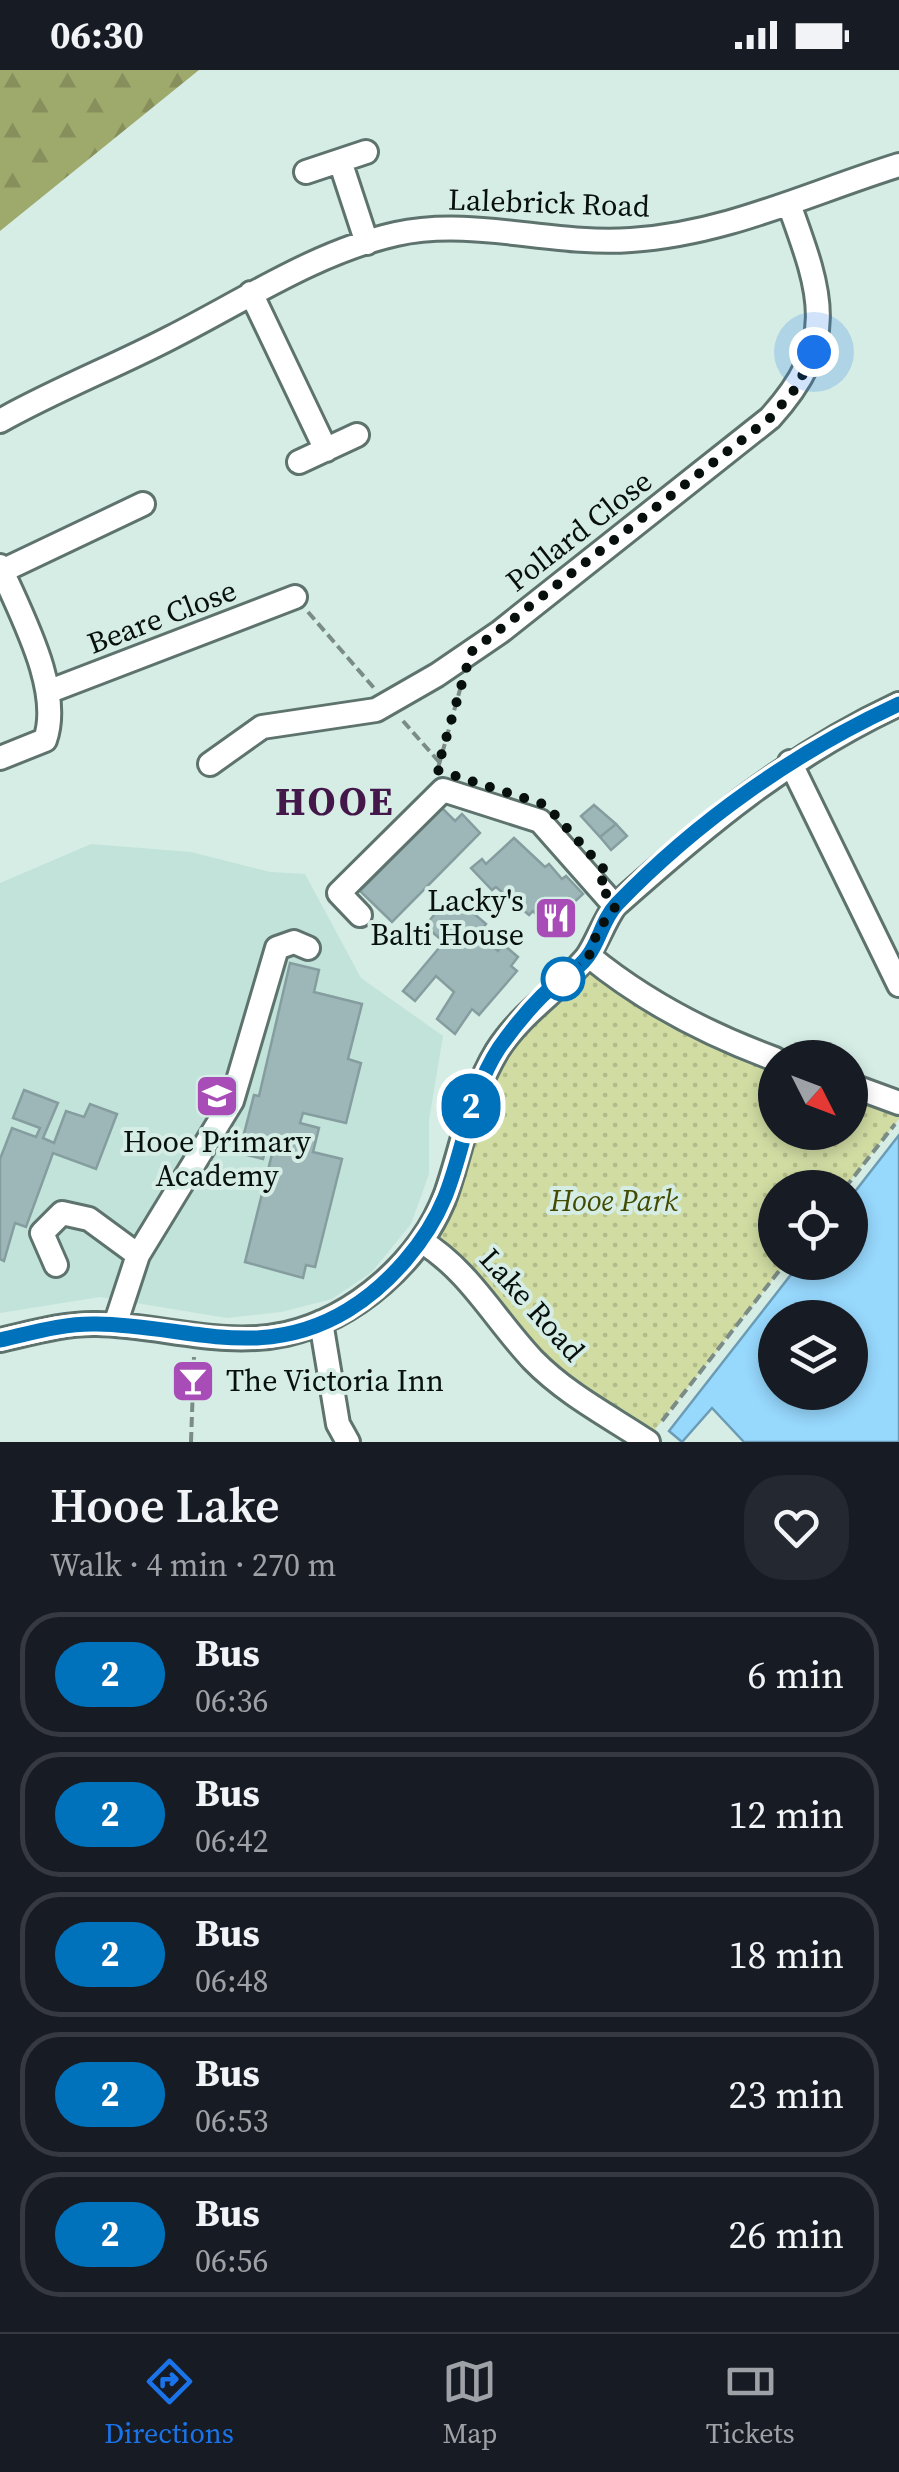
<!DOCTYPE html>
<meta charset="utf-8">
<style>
body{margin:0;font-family:"Source Serif 4",serif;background:#242831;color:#f1f3f6;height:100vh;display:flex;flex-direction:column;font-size:38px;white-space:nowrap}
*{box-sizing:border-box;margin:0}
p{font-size:32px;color:#9ea1a6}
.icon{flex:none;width:55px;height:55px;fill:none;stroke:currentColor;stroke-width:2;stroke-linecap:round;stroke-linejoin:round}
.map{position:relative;height:1372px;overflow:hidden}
.details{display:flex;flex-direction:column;background:#171b24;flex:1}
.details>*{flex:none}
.badge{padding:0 20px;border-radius:32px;font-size:35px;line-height:65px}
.needle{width:65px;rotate:132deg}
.tools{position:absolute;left:758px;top:970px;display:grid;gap:20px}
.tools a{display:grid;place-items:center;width:110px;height:110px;border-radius:50%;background:#171b24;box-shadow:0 5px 15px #0003;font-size:50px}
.you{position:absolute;width:50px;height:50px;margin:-25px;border:8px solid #fff;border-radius:50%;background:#1a73e8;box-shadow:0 0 0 15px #1a73e833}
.map>.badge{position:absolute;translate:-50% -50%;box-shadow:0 0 0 5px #fff}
.round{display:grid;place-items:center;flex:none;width:105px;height:105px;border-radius:40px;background:#242831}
.head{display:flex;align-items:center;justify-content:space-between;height:170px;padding:0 50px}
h1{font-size:48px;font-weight:600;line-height:75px}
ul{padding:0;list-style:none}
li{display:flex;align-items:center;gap:30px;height:125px;margin:0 20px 15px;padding:0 30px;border:5px solid #363941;border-radius:40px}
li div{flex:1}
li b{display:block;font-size:38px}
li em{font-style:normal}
li .badge{min-width:110px;font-weight:700;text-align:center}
.status{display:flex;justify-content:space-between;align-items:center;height:70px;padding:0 50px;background:#171b24;direction:ltr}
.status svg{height:28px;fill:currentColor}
.tabs{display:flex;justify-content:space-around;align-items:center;height:140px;border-top:2px solid #363941;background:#171b24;font-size:28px;color:#9ea1a6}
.tabs a{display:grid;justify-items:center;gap:5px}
.tabs .selected{color:#1a73e8}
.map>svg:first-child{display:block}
</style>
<div class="status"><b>06:30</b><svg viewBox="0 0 49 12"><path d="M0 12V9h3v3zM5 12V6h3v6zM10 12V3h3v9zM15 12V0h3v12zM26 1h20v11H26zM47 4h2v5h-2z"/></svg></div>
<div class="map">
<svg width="899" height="1372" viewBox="0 0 899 1372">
<defs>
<pattern id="forest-firs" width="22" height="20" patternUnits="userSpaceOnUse" patternTransform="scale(2.5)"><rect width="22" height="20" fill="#9ea96c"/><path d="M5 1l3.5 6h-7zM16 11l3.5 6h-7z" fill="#87905c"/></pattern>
<pattern id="park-dots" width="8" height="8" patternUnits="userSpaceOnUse" patternTransform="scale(2.5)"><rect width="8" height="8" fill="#d1dca3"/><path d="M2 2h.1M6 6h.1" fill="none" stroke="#b2bc8b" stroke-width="1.8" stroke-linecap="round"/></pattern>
</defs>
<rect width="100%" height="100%" fill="#d5ede5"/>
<path fill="#c2e3d9" d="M91,774L191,782L270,802L305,804L361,908L443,966L429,1050V1104L411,1154L372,1202L332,1229L281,1242L227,1248L100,1227L0,1243V813Z"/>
<path fill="url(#forest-firs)" d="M0,0H199L0,161Z"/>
<path fill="url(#park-dots)" d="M589,886L775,989V1062H850V1016L899,1034V1049L845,1117L775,1118V1192L786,1193L646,1371L576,1326L421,1171L499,979Z"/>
<path fill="#97d8fd" stroke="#6c9cb5" stroke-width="2.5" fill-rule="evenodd" d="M899,1065V1372H744L712,1338L682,1372L669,1361L800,1193L850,1192V1128ZM775,1248H850V1322H775Z"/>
<path fill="#9db6b8" stroke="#859d9f" stroke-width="2.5" d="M594,735L616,754L600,767L581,746Z
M442,738L455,751L462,744L480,763L392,852L360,821Z
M616,754L627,766L611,780L600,767Z
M514,768L545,797L549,794L562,809L566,806L583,824L548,856L533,841L529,845L496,817L492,820L471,798L482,789L486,794Z
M451,824L486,854L478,864L498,881L503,874L518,887L511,896L517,901L479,945L472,939L455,964L437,949L454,922L436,906L415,931L403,921L444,872L425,856Z
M290,893L319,900L314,922L362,934L348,989L361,993L346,1053L303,1043L300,1053L319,1058L313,1082L342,1089L315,1197L306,1195L303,1208L245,1192L272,1084L265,1082L263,1089L239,1083L254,1025L259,1026Z
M24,1020L58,1033L43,1068L54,1073L66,1041L84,1047L90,1034L117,1044L96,1099L53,1083L26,1157L15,1153L4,1191L0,1189V1089L12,1058L36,1067L40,1058L13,1048Z"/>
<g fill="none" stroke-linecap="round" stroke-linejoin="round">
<g stroke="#5e736d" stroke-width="28">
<path id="minor" d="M340,91L367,173
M306,102L366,82
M251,223L326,380
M0,351C55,320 114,297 170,268C243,231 316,182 396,164C473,147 554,176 631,170C726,164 809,123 899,95
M299,392L357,365
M0,496C20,543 63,620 45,670L0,688
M2,501L143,434
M50,621L295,527
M790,692L899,915
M210,694L262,657L376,640L437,605L500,562L770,348C839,272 822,225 790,137
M360,845L339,823L443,720L540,751L615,836
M589,886C645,932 707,964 775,989
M850,1015L899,1033
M421,1171C469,1200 495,1250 533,1290C566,1324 609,1346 648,1372
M56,1195L42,1163L62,1143L89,1149L138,1185
M321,1252L338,1354L348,1372
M115,1255L138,1185L232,1031L277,878L294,872L308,878
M0,1270C31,1263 65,1253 97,1254C161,1255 222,1278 286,1264C355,1248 421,1191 446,1124C463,1075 470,1026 497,981C521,943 558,921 586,888C594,879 604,851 615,836C706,755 788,686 899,634"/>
</g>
<path stroke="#7b8c86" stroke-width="4" stroke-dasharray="10 5" stroke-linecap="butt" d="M308,542L374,618
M403,651L440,693
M438,698L461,616
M845,1118L895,1054
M662,1351L786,1192
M191,1372L194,1287"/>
<use href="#minor" stroke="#fff" stroke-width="22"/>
</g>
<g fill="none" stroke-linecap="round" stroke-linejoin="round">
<g stroke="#fff" stroke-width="22">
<path id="line" d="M0,1270C31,1263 64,1253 97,1254C186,1255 261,1293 348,1240C389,1215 427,1171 445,1127C465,1077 469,1024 499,978C511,961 527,941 542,926C556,912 577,902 588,886C600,870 602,850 617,834C697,751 795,682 899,634"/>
</g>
<use href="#line" stroke="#0072bc" stroke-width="15"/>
<path stroke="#08100e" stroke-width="10" stroke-dasharray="0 18" d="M563,909L589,886L598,860L616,836L598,814L609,805L546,735L437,700L471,582L770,348L796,318L814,282"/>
</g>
<defs>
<g id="restaurant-square" transform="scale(2.25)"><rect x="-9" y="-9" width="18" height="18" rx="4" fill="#a84db7" stroke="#d5ede5"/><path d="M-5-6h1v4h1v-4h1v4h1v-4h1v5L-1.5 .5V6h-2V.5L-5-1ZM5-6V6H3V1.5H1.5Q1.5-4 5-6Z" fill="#fff"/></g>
<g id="school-square" transform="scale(2.25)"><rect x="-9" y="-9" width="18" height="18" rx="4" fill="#a84db7" stroke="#d5ede5"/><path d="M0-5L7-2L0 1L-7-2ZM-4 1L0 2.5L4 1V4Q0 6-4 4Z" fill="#fff"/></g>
<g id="bar-square" transform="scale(2.25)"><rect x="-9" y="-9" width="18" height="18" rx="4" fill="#a84db7" stroke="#d5ede5"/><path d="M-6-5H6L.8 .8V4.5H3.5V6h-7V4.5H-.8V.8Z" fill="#fff"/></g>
</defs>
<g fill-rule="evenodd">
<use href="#restaurant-square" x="556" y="848"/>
<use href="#school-square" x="217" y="1026"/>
<use href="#bar-square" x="193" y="1311"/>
</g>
<circle fill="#fff" stroke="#0072bc" stroke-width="5" cx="563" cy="909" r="20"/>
<g text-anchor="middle" stroke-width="8" stroke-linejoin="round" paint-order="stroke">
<g font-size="30" fill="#08100e" stroke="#d5ede5">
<text transform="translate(549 133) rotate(2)" y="10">Lalebrick Road</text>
<text transform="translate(579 461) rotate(-38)" y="10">Pollard Close</text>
<text transform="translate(162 547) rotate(-21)" y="10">Beare Close</text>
<text transform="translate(532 1235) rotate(48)" y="10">Lake Road</text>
</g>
<g font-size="30" fill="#08100e" stroke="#d5ede5" text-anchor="end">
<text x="524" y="841">Lacky's<tspan x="524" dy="34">Balti House</tspan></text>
<text x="217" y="1082" text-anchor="middle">Hooe Primary<tspan x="217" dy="34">Academy</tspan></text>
<text x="226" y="1321" text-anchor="start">The Victoria Inn</text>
</g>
<g font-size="30" font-style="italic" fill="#434b00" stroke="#d5ede5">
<text x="614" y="1141">Hooe Park</text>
</g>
<g font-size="40" font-weight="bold" letter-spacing="2.5" fill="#43174a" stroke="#d5ede5">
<text x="335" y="745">HOOE</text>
</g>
</g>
</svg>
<div class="tools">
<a><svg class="needle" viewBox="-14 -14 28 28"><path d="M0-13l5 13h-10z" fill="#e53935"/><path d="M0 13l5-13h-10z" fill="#9ea1a6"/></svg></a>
<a><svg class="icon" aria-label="locate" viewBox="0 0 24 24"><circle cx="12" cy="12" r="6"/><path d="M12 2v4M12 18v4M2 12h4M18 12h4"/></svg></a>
<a><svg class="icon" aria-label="layers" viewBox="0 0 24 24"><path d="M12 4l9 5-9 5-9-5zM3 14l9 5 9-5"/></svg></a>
</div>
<div class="you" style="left:814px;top:282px"></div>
<b class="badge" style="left:471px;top:1036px;background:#0072bc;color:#fff">2</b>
</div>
<section class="details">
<div class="head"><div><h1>Hooe Lake</h1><p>Walk · 4 min · 270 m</p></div><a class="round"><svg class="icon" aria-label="heart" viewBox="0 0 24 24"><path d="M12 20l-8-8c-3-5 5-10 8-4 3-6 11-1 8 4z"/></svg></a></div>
<ul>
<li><span class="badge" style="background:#0072bc;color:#fff">2</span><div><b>Bus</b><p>06:36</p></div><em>6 min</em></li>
<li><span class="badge" style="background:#0072bc;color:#fff">2</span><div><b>Bus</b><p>06:42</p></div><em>12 min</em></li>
<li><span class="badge" style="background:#0072bc;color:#fff">2</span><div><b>Bus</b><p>06:48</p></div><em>18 min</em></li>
<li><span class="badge" style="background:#0072bc;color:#fff">2</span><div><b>Bus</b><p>06:53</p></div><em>23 min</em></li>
<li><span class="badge" style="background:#0072bc;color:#fff">2</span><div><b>Bus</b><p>06:56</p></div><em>26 min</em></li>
</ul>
</section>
<nav class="tabs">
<a class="selected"><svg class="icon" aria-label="directions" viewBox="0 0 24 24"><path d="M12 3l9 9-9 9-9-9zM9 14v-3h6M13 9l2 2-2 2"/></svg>Directions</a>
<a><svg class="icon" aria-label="map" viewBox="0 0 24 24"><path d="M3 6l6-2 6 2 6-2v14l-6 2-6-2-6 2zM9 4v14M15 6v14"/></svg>Map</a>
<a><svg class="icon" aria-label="tickets" viewBox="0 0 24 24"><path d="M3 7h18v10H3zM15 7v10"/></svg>Tickets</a>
</nav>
